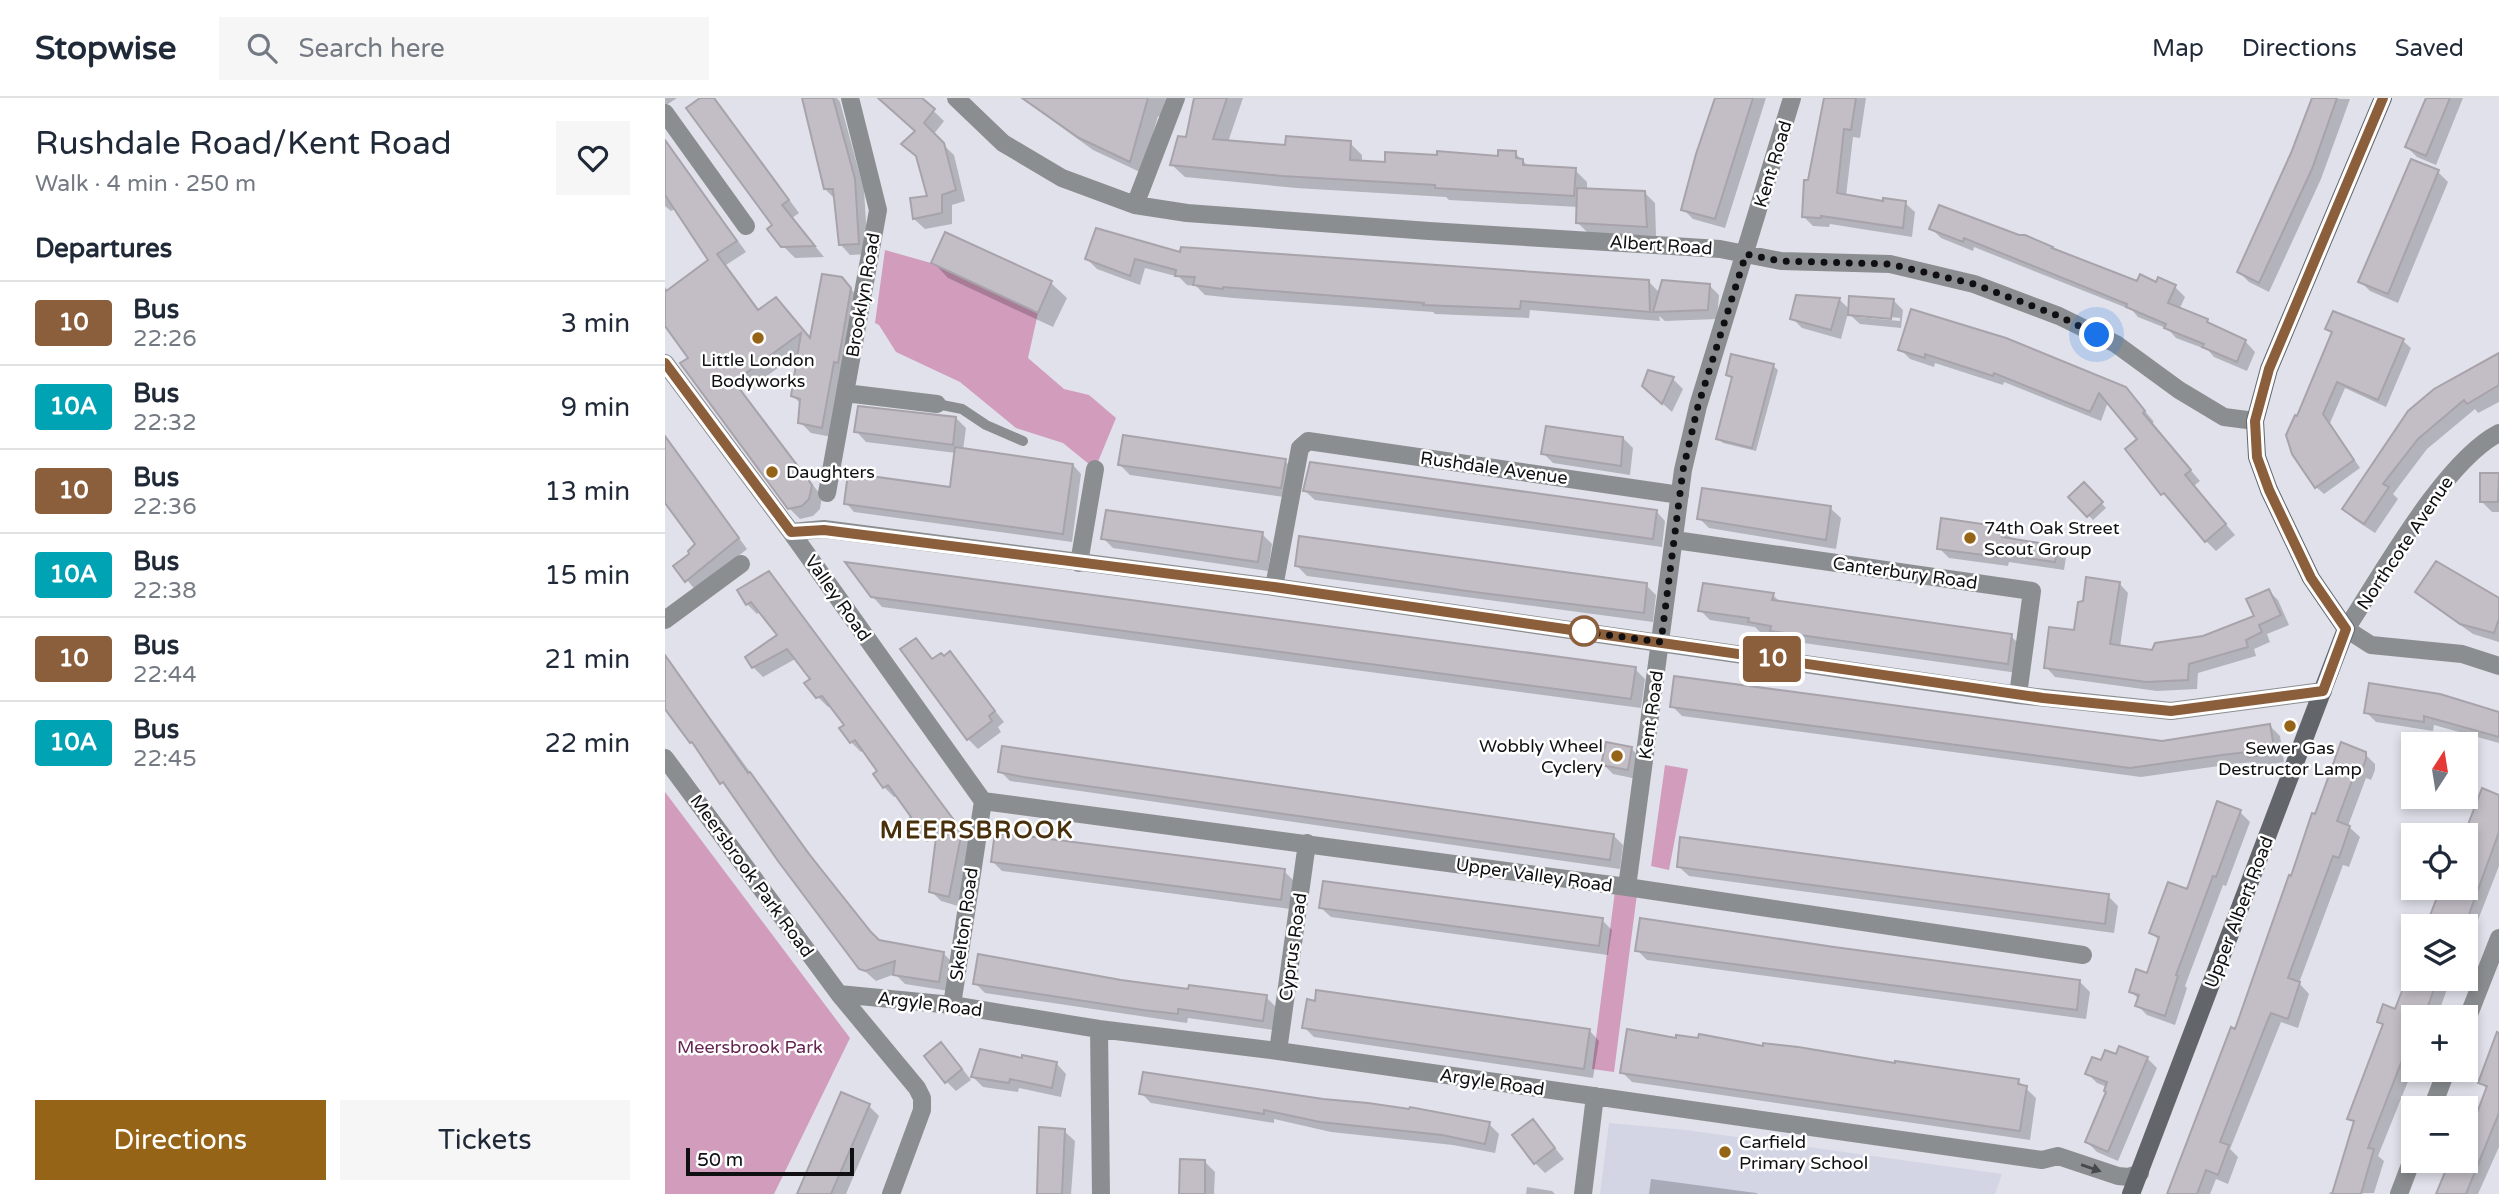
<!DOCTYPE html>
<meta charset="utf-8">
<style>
body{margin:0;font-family:"Varela Round",sans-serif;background:#f6f6f7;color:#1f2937;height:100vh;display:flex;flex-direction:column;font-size:26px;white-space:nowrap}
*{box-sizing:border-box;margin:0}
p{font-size:23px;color:#747a83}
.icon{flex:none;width:38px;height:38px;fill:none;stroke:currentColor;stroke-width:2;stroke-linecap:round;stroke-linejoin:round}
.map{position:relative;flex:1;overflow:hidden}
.details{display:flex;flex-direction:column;background:#fff;width:665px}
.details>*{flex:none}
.badge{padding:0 14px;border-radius:5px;font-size:24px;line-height:46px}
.needle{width:46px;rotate:12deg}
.buttons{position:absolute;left:1736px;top:634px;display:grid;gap:14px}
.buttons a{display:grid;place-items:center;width:77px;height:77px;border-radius:0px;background:#fff;box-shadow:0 4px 10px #0003;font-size:35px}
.scale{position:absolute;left:21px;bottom:18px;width:168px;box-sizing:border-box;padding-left:7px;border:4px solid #101013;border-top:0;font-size:19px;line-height:24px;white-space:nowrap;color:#101013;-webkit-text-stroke:5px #fff;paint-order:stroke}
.you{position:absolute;width:35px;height:35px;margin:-18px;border:5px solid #fff;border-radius:50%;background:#1a73e8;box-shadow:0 0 0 10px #1a73e833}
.map>.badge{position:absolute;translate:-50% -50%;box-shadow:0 0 0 4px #fff}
h2{padding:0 35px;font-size:26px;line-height:63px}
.round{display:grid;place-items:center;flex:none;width:74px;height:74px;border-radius:0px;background:#f6f6f7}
.summary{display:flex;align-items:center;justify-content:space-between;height:119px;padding:0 35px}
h1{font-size:33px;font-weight:600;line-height:52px}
.primary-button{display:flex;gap:14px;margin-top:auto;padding:14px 35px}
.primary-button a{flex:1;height:80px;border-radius:0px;background:#966417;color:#fff;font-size:28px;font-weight:600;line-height:80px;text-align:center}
.primary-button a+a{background:#f6f6f7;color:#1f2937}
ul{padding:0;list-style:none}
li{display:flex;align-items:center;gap:21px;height:84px;padding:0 35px;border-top:2px solid #e0e1e3}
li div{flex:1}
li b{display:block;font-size:26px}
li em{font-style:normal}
li .badge{min-width:77px;font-weight:700;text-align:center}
header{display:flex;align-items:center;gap:42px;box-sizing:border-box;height:98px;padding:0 35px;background:#fff;border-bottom:2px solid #e0e1e3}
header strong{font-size:33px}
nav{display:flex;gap:38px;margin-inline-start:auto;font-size:24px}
.search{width:490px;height:63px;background:#f6f6f7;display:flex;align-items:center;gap:18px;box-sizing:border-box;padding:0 24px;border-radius:0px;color:#747a83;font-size:26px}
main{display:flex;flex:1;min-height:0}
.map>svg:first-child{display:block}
</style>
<header>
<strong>Stopwise</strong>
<div class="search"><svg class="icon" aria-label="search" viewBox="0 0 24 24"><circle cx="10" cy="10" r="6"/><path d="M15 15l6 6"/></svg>Search here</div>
<nav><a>Map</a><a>Directions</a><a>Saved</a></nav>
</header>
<main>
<section class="details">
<div class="summary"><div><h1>Rushdale Road/Kent Road</h1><p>Walk · 4 min · 250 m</p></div><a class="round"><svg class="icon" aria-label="heart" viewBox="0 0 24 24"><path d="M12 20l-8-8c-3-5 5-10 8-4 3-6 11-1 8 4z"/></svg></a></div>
<h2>Departures</h2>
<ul>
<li><span class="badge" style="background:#8b5e3c;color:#fff">10</span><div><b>Bus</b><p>22:26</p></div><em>3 min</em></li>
<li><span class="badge" style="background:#00a3b4;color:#fff">10A</span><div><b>Bus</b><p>22:32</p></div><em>9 min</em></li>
<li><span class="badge" style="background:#8b5e3c;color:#fff">10</span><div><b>Bus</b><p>22:36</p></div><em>13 min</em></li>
<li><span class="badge" style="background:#00a3b4;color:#fff">10A</span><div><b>Bus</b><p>22:38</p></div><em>15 min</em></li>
<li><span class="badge" style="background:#8b5e3c;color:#fff">10</span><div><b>Bus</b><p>22:44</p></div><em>21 min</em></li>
<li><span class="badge" style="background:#00a3b4;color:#fff">10A</span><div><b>Bus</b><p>22:45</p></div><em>22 min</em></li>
</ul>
<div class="primary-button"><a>Directions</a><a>Tickets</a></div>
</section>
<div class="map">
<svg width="1834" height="1096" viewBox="0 0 1834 1096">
<rect width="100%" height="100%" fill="#e0e1ea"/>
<path fill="#d3d5e5" d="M944,1025L1021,1032L1337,1076L1330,1096H935Z"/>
<path fill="#d29cbd" d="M220,152L266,165L373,215L363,260L399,291L424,297L451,320L430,371L398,345L351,330L295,284L231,254L214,227L210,225Z
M1000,667L1023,671L1004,772L986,768Z
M0,694L185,940L109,1096H0Z
M950,793L972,796L949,974L927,971Z"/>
<path fill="#0003" fill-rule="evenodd" d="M0,0H12L0,8Z
M38,0H48L55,7L134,115L127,120L159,159L130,160L118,148L109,127Z
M139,0H172L175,4L199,92L203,156L185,157L175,146L170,101L161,92Z
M214,0H255L279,23L268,37L289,57L300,103L287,107V126L260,131L249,121L264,99L253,60L238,46L251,34Z
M356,0H501L495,19L493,18L477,75L428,52Z
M531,0H578L563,44L621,49L685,45L697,57V65L834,60L850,55L864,69L910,72L922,84V93L980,95L990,105L991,138L923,135L913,125V109L784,102L781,99L631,90L520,79L507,67L522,41Z
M1050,0H1101L1060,130L1028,121L1018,111Z
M1161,0H1201L1195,40L1188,39L1181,98L1220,105H1240L1250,114L1247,139L1165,126L1164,129L1148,128L1138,118Z
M1650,0L1685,1L1656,81L1604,194L1584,184L1574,174L1628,55Z
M1762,0H1798L1771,67L1752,59L1742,49Z
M0,42L81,154L61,167L95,213L111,201L147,242L176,180L196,202L167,339L146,335L135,324L136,306L128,298L135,254L84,291L75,290L157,399L155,411L148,418L135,421L124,410L0,225V189L3,193L45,163L10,111L6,113L0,108Z
M1773,74L1783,84L1733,205L1705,193L1695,183Z
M1266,130L1473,185L1510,189L1520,199L1514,212L1542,223L1548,229L1580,243L1590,254L1582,273L1549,259L1543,252L1511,240L1503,231L1473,219L1467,212L1309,149L1308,153L1276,140Z
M281,136L386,185L402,200L388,229L283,180L268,164Z
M516,157L983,183L995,195L1044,187L1054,197L1052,221L1000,223L994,218L995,223L865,212L864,220L770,216L768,214L568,200L540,197L531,188L522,187L514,179L480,170L475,187L432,171L422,161Z
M1174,201L1185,212L1228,202L1238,212L1236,230L1195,226L1183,215L1176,241L1137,230L1127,220ZM1193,216L1235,220V223L1193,219Z
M1247,213L1470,301L1489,324L1486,326L1535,383L1529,388L1570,437L1551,453L1541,443L1509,405L1498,396L1462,351L1474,341L1443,304L1436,323L1339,284L1338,287L1270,265L1269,269L1245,261L1235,251Z
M1669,215L1738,243L1746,250L1721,309L1680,290L1665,325L1695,370L1659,396L1651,389L1633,320L1668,236L1662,231Z
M1834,258V304L1813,315L1810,311L1762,351L1728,396L1733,401L1710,435L1689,421L1679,411Z
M1108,268L1113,272L1091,353L1058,345L1053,341L1068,282L1063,277Z
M1008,281L1018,291L1007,314L989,298Z
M291,320L301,330L298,352L408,367L416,376L407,444L189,414L181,405L286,391L291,355L201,344L191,333Z
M0,339L82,451L31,493L11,468L26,457L33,447L0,396Z
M958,340L968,350L965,377L888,365L878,355Z
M620,363L630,373L626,400L465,377L455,367Z
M1817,376H1834V414H1827L1817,404Z
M1419,386L1441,410L1428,422L1406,399Z
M640,393L991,413L1000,423L997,449L650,402Z
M1165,410L1176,420L1171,451L1044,430L1034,420Z
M1337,430L1347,440L1346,442L1392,450L1401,459L1399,472L1344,464L1343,468L1284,460L1274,450Z
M597,436L607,446L603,473L448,450L438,440Z
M632,468L981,487L991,497L988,524L642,478Z
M103,476L114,486L306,745L293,808L276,803L266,793L273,739L262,744L252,734L249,719L233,697L229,699L219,689L214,673L199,652L196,654L186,644L181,627L166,608L163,609L153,599L148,581L132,560L98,579L88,569L115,537L96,513L92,516L82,506Z
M1454,485L1463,495L1455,549L1489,554L1539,540L1592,519L1604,493L1613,502L1624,527L1602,536L1605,544L1589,551L1591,558L1533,575L1532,591L1492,593L1390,579L1381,569Z
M1753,494L1834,502V544L1808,536L1764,505Z
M1108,497L1116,505L1346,538L1356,548L1353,575L1117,542L1111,536L1095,534L1090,529L1045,522L1035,512Z
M207,498L970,571L980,581L976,610L217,509Z
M251,542L269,562L279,560L285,556L339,624L333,629L336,634L313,651L303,641Z
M0,558L154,768L214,844L278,855L288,865L284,893L240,886L230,876L211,883L195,869L35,653L0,610Z
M1007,608L1497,645L1605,628L1615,638L1619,664L1594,668L1590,664L1568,666L1476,679L1017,618Z
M1701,614H1834V645L1769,627L1768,633L1711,624Z
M966,650L976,661L972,681L948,676L938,666Z
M1700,656L1710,666V672L1706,682L1701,680L1683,728L1695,739L1684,769L1678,767L1634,885L1644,896L1633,930L1616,924L1565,1051L1573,1059L1563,1086L1551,1081L1545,1096H1503L1567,931L1571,933L1651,718Z
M335,673L948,737L958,747L955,771L345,683Z
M1818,692L1834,698V768L1801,853V828H1765L1801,789V737Z
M1554,705L1575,714L1585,724L1561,788L1558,787L1520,888L1522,890L1510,927L1482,917L1472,907L1474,902L1466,893L1483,877L1495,843L1486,834L1523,793Z
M328,764L619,773L629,783L625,811L337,773Z
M1013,768L1443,798L1453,808L1449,835L1024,778Z
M656,810L937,822L947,832L943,857L666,819Z
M972,852L1415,884L1425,894L1421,921L982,862Z
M1748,870V880H1786L1772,919H1748V971L1713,1058L1719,1063L1709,1095L1664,1096L1665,1094L1669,1095L1690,1026L1684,1020L1719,928L1714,923L1731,913Z
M456,884L525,893L601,899L611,909L608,932L523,920L522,925L320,895L310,885Z
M639,929L924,932L934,943L928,980L649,939Z
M1834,937V1049L1813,1096H1773L1801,1062V1028L1803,1023L1810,1026L1822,991L1815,984Z
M1012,942L1100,950L1353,983L1371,1000L1365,1042L967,984L957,974Z
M286,956L306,982L291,993L281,983Z
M1452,958L1482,960L1492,970L1453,1063L1432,1054L1422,1044L1442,994V989L1432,985L1422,975Z
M358,962L391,965L401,976L396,999L354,990L353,994L318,989L308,979Z
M476,995L824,1026L834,1036L830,1055L788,1047L666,1034L609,1021V1025L486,1005Z
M177,996L204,1008L214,1018L181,1096H134Z
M868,1023L899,1061L880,1075L870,1065Z
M375,1031L399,1033L410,1043L406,1096H374Z
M540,1064L550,1074L549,1096H516Z
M986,1081L1091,1095L1093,1096H984Z
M862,1089L887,1093L890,1096H861Z"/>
<path fill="#c3bec6" stroke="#a8a3ab" stroke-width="2" d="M35,0H49L124,102L117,107L150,148L116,149L102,131L107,127L21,10Z
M137,0H168L190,81L194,146L174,147L168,91H159Z
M213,0H257L270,11L259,25L279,45L291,92L277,97V115L248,121L245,100L262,98L251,58L236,46L250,33Z
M357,0H483L465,64L414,40Z
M529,0H562L548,41L620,47L621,38L686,43L685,62L720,64V54L772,57V53L833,58V52L851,53V60L858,61V67L911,70L909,98L770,90V87L617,78L505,67L513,38L521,39Z
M1050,0H1088L1050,121L1016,112L1031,56Z
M1159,0H1191L1186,32L1179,31L1172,95L1218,103V100L1241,103L1238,130L1156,118V120L1137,119L1139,82H1143Z
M1647,0H1672L1647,71L1594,185L1572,174L1626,55Z
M1761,0H1785L1761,58L1740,49Z
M0,42L72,143L52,156L93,212L111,199L145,240L157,176L177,179L186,190L173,265L169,264L157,330L133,325L135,301L126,298L136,235L73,281H67L147,387L144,401L137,408L123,411L15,265L23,260L0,228V194L43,162L0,97Z
M1746,61L1774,72L1723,196L1693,184Z
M912,90L980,93L982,129L911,125Z
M1274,107L1354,137H1360L1388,149L1387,150L1472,183L1475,176L1491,184L1493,179L1511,187L1503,205L1543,221L1542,224L1581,242L1572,264L1537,249L1539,246L1499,230L1501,226L1461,209L1462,206L1299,140L1298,144L1264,131Z
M431,130L515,154L516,149L984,182L985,214L856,203L855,211L758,207L759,205L558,189V191L528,187L530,179L510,178L511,172L470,161L465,178L420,161Z
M280,134L387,183L373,215L266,165Z
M997,182L1045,186L1043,212L988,214Z
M1131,197L1175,200L1166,232L1125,221Z
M1184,198L1229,201L1226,221L1183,217Z
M1246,211L1341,240L1461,289L1480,313L1478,315L1526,372L1520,377L1561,426L1540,444L1499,395L1496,397L1460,351L1472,341L1434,295L1425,314L1329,275L1328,278L1260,256V260L1233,252Z
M1668,213L1739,241L1713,302L1672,284L1658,316L1689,362L1650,390L1627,356L1621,337L1630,317L1632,318L1667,234L1660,231Z
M1834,255V287L1802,306L1799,302L1753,341L1718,386L1724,389L1699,426L1677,411L1743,313L1769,291Z
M1066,256L1109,266L1087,350L1051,341L1067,279L1061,277Z
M983,272L1009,279L997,306L977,288Z
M193,308L291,319L288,347L189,334Z
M881,328L958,339L956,368L876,356Z
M458,337L621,361L616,390L453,367Z
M0,338L74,440L20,484L8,468L24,456L23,453L30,446L0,405Z
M290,349L408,366L398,436L179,406L183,375L285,389Z
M645,364L992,412L988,441L638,393Z
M1815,375H1834L1833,404H1815Z
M1419,384L1438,404L1422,419L1403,399Z
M1037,390L1166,408L1161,442L1032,421Z
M441,412L598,434L593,464L436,441Z
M1276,420L1338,429L1337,439L1393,448L1390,464L1335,456L1334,459L1272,451Z
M634,438L982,485L979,515L809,494L630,468Z
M1771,463L1834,500V521L1829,535L1795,526L1750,494Z
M180,464L971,569L966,601L206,499Z
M104,473L297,733L284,799L264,794L273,724L251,735L242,723L246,719L223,687L218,690L208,676L212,673L190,642L185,645L174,630L179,627L157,598L151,600L139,585L145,581L122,551L87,570L80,559L112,537L86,504L81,507L72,492Z
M1421,479L1455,484L1445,546L1487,552L1490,545L1538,538L1589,518L1581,501L1604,491L1616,517L1594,527L1597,534L1581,542L1583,549L1524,566L1523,582L1481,584L1379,570L1384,529L1409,532L1413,504L1418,503Z
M1038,485L1109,495L1107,502L1347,536L1343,566L1105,533L1106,528L1083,524L1084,520L1033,513Z
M251,540L267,561L276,555L279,558L285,553L330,613L324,618L327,623L302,642L235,551Z
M0,557L83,675L85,674L144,756L206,834L214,842L279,854L274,884L228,877L230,863L200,873L194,871L113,763L58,684L55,686L27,644L25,645L0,611Z
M1009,578L1497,643L1605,626L1610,655L1583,659L1582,654L1557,657L1465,670L1005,609Z
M1704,585L1775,596L1834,614V639L1759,618V624L1699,615Z
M941,644L967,649L963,672L936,667Z
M1676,644L1701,654V661L1696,674L1691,672L1672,723L1685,728L1674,760L1668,758L1623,880L1635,884L1623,921L1606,915L1602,924L1555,1044L1564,1047L1553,1077L1541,1072L1532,1096H1502L1566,929L1570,931L1624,777L1626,778L1647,715L1650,716Z
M337,648L949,736L945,762L358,679L333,674Z
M1817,690L1834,697V734L1803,819L1801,818L1797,828H1761L1776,789H1801V732Z
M1552,703L1576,712L1551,779L1548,778L1511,877L1513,878L1500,918L1470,908L1474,897L1464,894L1471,871L1482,875L1494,839L1484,835L1503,784L1522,791Z
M330,734L620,771L616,802L326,764Z
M1015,739L1444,796L1440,826L1012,769Z
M658,783L938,820L934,848L654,810Z
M975,820L1169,849L1415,882L1412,912L970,853Z
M313,856L456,882L523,891L524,887L602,897L598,923L513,911V916L478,912L308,886Z
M1742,880H1773L1759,919H1748V934L1703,1050L1709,1051L1696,1096H1667L1689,1023L1682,1021L1718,926L1712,924L1718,906L1730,911Z
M651,892L925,931L919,971L637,930L642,901L650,903Z
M962,931L1011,940V937L1033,940L1034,936L1098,948V945L1133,949L1230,965V963L1354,981L1353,986L1362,988L1355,1033L955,975Z
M1832,934L1834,935V1015L1801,1096H1771L1785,1062H1801V1020L1809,1023L1822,988L1813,985Z
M276,944L297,971L280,985L259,958Z
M1454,948L1483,959L1443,1054L1420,1044L1441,994L1439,993L1442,984L1420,976L1427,959L1436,962L1440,952L1451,956Z
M315,951L357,960V957L392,964L387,990L345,981L344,985L306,979Z
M478,974L658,1001L703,1005L744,1011L745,1009L825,1024L820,1046L777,1037L655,1024L599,1012V1016L474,996Z
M176,994L205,1006L166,1096H132Z
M868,1021L890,1050L869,1066L847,1037Z
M374,1029L400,1031L397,1096H372Z
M515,1061L540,1062V1096H514Z"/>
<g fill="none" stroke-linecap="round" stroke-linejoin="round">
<path stroke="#8b8e91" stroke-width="10" d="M272,306L297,311L321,327L358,343"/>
<path stroke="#8b8e91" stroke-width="18" d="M291,0L338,45L397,80L470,107L522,115L764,133L1055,151L1116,163L1225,166L1309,186L1394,218L1451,246L1514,292L1559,319L1590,323
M0,15L81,128
M470,107L511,0
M0,265L126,434L318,703
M180,295L272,306
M1834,335C1779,363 1716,478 1681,531L1706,547L1797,556L1834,568
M162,395L213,112L185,0
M126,434L159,431L609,489L1353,597L1506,613L1658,593
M1010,442L1367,493L1353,597
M414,465L430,371
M609,489L635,350L643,343L1015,397
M0,522L76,466
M0,660L174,896L252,990L257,1000V1012L226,1096
M318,703L962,789L1418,857
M962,789L1018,372L1033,308L1127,0
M174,896L287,907L434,931L613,953L1377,1062L1393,1058L1453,1078L1464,1079L1475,1075
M287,907L318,703
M1801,924L1834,840
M434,931L436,1096
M613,953L642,745
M1767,1010L1782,971
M918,1096L930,998
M1734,1096L1748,1059"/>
<path stroke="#62666a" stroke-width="18" d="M1466,1096L1681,531L1646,480L1604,392L1592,359L1590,323L1604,271L1718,0"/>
</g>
<defs><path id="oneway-solid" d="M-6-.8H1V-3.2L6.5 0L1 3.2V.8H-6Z" transform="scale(1.75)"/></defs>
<use fill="#47494c" href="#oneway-solid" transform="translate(1426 1070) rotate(19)"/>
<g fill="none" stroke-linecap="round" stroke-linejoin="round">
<g stroke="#fff" stroke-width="16">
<path id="line" d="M0,265L126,434L159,432L609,489L1378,600L1506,613L1658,593L1681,531L1646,480L1604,392L1592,359L1590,323L1604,271L1718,0"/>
</g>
<use href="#line" stroke="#8b5e3c" stroke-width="10"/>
<path stroke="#101013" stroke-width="7" stroke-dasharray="0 12.6" d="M919,533H913L996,544L1018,372L1033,308L1081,156L1115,163L1225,166L1309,186L1394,218L1432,237"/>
</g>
<g fill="#966417" stroke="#fff" stroke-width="2.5">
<circle cx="93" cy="240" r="7"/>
<circle cx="107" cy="374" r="7"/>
<circle cx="1305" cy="440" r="7"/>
<circle cx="1625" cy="628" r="7"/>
<circle cx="952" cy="658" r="7"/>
<circle cx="1060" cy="1054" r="7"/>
</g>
<circle fill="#fff" stroke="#8b5e3c" stroke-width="3.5" cx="919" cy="533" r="14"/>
<g text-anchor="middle" stroke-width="5" stroke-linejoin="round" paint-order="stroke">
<g font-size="18" fill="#101013" stroke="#fff">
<text transform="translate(1108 66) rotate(-73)" y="6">Kent Road</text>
<text transform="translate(996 147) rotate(4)" y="6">Albert Road</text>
<text transform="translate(198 197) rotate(-80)" y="6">Brooklyn Road</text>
<text transform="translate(829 370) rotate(8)" y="6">Rushdale Avenue</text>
<text transform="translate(1740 445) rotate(-56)" y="6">Northcote Avenue</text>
<text transform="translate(1240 475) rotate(8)" y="6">Canterbury Road</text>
<text transform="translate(173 500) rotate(55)" y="6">Valley Road</text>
<text transform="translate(986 617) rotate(-82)" y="6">Kent Road</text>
<text transform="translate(869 777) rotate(8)" y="6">Upper Valley Road</text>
<text transform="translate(87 778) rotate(54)" y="6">Meersbrook Park Road</text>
<text transform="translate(1574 814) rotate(-69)" y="6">Upper Albert Road</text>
<text transform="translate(299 826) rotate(-82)" y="6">Skelton Road</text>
<text transform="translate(628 849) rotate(-82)" y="6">Cyprus Road</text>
<text transform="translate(265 906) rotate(7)" y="6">Argyle Road</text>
<text transform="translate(827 984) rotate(8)" y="6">Argyle Road</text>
</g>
<g font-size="18" fill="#101013" stroke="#fff" text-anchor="start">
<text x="93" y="268" text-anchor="middle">Little London<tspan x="93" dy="21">Bodyworks</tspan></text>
<text x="121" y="380">Daughters</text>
<text x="1319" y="436">74th Oak Street<tspan x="1319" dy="21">Scout Group</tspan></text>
<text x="938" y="654" text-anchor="end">Wobbly Wheel<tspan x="938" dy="21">Cyclery</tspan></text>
<text x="1625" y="656" text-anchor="middle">Sewer Gas<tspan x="1625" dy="21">Destructor Lamp</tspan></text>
<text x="1074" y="1050">Carfield<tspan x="1074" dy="21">Primary School</tspan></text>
</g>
<g font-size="18" fill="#652551" stroke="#fff">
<text x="85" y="955">Meersbrook Park</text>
</g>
<g font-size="24" font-weight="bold" letter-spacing="2" fill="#48300d" stroke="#fff">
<text x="312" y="740">MEERSBROOK</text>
</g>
</g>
</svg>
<div class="buttons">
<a><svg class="needle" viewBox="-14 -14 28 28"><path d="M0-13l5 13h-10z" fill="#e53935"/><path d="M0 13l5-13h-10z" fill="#747a83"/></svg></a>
<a><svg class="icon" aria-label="locate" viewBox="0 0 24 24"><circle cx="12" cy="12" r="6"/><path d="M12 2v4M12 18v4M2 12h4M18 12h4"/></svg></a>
<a><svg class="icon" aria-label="layers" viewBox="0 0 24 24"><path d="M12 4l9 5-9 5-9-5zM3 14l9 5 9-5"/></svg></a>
<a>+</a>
<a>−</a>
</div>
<div class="scale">50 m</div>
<div class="you" style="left:1432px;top:237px"></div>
<b class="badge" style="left:1107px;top:561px;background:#8b5e3c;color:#fff">10</b>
</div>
</main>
